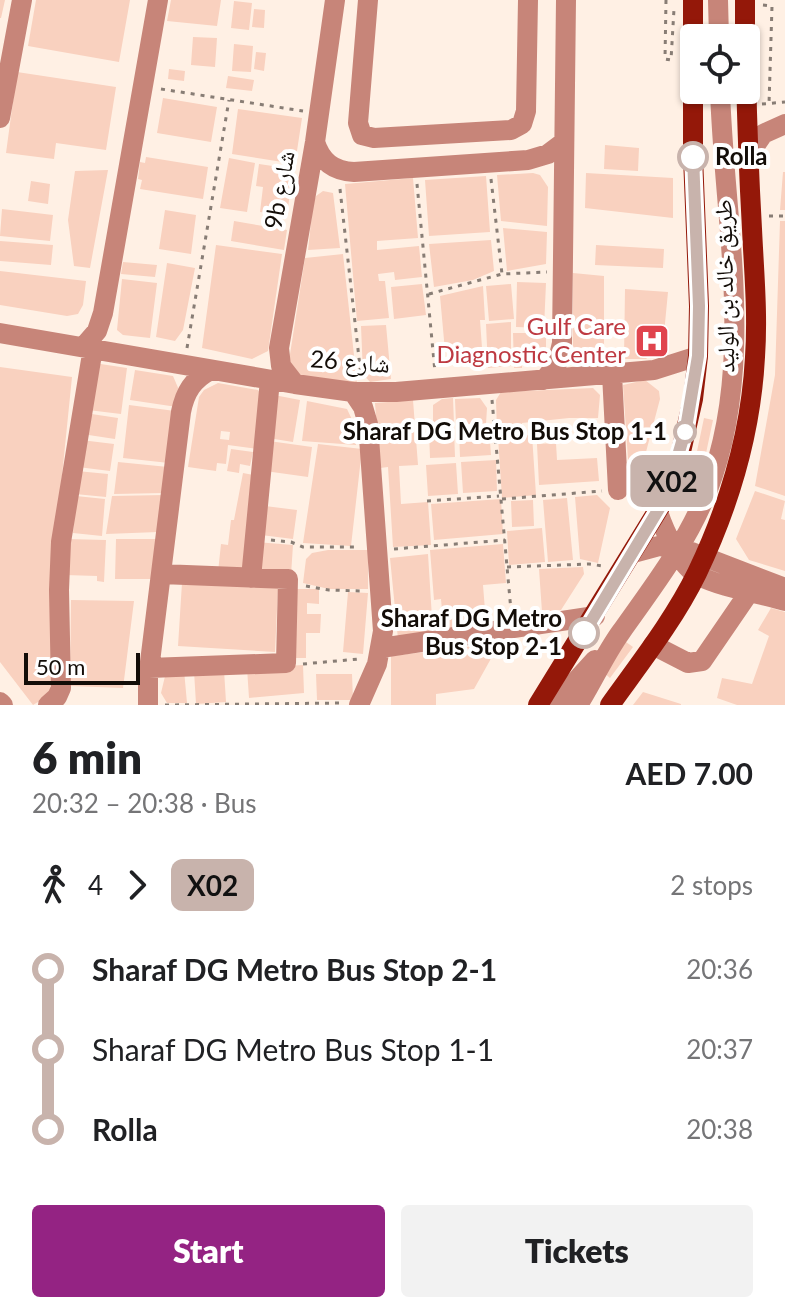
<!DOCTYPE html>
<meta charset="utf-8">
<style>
body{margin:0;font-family:Lato,"Noto Naskh Arabic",sans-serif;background:#f2f2f2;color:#202124;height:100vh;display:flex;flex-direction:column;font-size:30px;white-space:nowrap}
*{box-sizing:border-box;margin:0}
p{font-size:26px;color:#757577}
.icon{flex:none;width:44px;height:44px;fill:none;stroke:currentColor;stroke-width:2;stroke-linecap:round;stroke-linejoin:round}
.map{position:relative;height:705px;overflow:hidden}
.panel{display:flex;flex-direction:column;background:#fff;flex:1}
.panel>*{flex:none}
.badge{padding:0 16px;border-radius:12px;font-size:28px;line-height:52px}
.controls{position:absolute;left:680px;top:24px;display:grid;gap:16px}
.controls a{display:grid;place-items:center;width:80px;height:80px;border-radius:8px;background:#fff;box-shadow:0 2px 6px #0004;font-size:40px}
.scale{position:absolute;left:24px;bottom:20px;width:116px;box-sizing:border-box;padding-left:8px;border:4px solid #130d08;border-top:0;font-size:22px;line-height:28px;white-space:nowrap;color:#130d08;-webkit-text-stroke:6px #fff;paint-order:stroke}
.map>.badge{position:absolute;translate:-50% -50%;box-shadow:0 0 0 4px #fff}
.legs{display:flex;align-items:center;gap:12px;height:88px;padding:0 32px;font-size:26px}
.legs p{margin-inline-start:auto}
.head{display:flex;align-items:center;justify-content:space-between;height:136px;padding:0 32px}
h1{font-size:44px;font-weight:800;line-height:60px}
.cta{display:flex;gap:16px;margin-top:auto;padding:16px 32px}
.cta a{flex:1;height:92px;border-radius:8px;background:#942383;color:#fff;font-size:32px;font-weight:800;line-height:92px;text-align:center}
.cta a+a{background:#f2f2f2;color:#202124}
ul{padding:0 32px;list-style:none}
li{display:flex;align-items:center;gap:28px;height:80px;font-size:30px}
li i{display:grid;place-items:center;width:12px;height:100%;margin:0 10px;background:currentColor}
li i::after{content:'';width:20px;height:20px;margin:-10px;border:6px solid;border-radius:50%;background:#fff}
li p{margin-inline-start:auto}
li:first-child i{background:linear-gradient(#0000 50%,currentColor 0)}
li:last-child i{background:linear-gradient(currentColor 50%,#0000 0)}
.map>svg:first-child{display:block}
</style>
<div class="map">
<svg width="785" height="705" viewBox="0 0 785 705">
<rect width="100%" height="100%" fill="#fff0e4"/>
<path fill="#f9d1bf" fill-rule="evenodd" d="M0,0H5L1,18H0Z
M36,0H130L119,62L28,46Z
M171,0H221L217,26L167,21Z
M234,1L252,3L249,30L231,28Z
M254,9L265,10L264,28L252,27Z
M193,37L217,38L215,67L191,65Z
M234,44L253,46L251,72L232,71Z
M256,52L266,53L264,71L254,69Z
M169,69L185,71L184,81L168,79Z
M17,72L116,87L106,150L56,143L54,159L6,153Z
M228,76L254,80L252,91L226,88Z
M163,98L217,107L211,142L157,133Z
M238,109L302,118L295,164L232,154Z
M605,145L639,148L638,171L604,169Z
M146,157L208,167L203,199L140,189L142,180L138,179L140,162L145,163Z
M229,158L255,163L247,212L220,208Z
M259,164L293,169L287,216L260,212L263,187L256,186Z
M108,170L90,268L74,266L68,220L75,171Z
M783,172H785V210H780Z
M533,173L540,175L548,187L547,226L501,221L497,175Z
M586,173L673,178V218L585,208Z
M486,176L490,232L429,236L425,180Z
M413,178L418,238L377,241V250L419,246L422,277L395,280L394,272L378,274L379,281H385L389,318L357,321L345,184Z
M31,181L50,184L48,204L28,201Z
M323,191L333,193L340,248L308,250L313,204L316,196Z
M2,209L53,215L50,241L0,236Z
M165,210L196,215L191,254L159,249Z
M234,221L287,230L284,250L231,241Z
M780,221H785V496L755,486L775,375Z
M503,228L547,232L546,264L507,271Z
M491,240L494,271L473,280L434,287L429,244Z
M0,241L53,245L51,265L0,261Z
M216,245L282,254L268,351L252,359L202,348Z
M596,245L664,249L663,268L595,265Z
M343,254L357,383L297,378L288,367L305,258Z
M123,262L157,265L155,277L121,274Z
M167,263L195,268L183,330L175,341L156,337Z
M0,271L86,281L83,305L78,314L67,316L0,305Z
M573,273L604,276V364L579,359L573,351Z
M122,279L157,283L150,338L123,335L117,330Z
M517,282L546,283L544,328L516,327Z
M422,284L426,315L394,319L391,287Z
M511,284L514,319L489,321L486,286Z
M483,286L485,320H480L482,348L445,351L440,296Z
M625,289L668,292L663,344L646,359H624Z
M511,322V366L488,368L486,324Z
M386,325L391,379L370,382L363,374L361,326Z
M513,333H546V353L522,354V368H514Z
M94,363L127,368L121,414L88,410Z
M0,367L72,377L51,584L53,693L33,705L0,662Z
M135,370L173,376L179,390L177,407L130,400Z
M645,380L659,391L660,399L637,486L630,489L623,385Z
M218,383L258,390L266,402L258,449L228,445L226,464L217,463L216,471L188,467L199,397L204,390ZM221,431L230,432L229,440L220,439Z
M593,388L600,395L598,418H569L522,423V431L497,432L496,400L501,392Z
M274,395L300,400L293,442L268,438Z
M453,398L454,424H433V405L442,399Z
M480,398L487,408L486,424H456L455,399Z
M413,400L418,465L399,466L401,504L428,502L431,545L393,547L388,467L380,468L375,403Z
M307,401L347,409L356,428V445L302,441Z
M129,405L175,411L169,463L123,458Z
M85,413L118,418L115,439L82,434Z
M704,418L713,420L705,458L696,456Z
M489,428L491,455L460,457L459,430Z
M454,430L455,457L430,458L429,431Z
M532,435L536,495L502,498L498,437Z
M81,440L114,444L110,471L78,467Z
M269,441L312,447L308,477L265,471Z
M556,443L557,460L597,458L599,481L539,485L537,444Z
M318,444L362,449L351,546L303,543Z
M231,449L253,452L250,466L240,464L239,473L227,471Z
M496,460L497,491L463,493L461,462Z
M118,462L168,467L164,493L114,494Z
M456,463L458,494L428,496L426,465Z
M77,471L108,474L106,497L75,494Z
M243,473L259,476L249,575L218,572L221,544L228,545L231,520H234Z
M755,491L785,501L781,519L785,520V571L749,560L736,539Z
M164,495L158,532L106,534L112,496Z
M597,495L610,508L598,563L580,559L575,497Z
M76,496L105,499L102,536L73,533Z
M567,498L573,560L548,562L543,500Z
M501,499L503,534L434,540L431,504Z
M533,500L534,526L512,527L511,501Z
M265,506L297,510L293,539L261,535Z
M542,528L545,562L509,565L507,531Z
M66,539L106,540L104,582L97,581V576L65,575Z
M116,539H157L152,579H115Z
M256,542L293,545L291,575L254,573Z
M503,544L506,583L483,585L486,623L475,624V630L444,633L441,599L434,600L430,550Z
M328,550H368V589H329L303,583L306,559L312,553Z
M428,554L433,634L398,639L390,558Z
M583,567L584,574L561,610L542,612L539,569Z
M182,583L278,588L275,652L178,646Z
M295,589H319V604L307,603V614H321L320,633H306V658H294Z
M348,592L368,593L363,654L343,652Z
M71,600L134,601L123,688L70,686Z
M771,608L785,612V705H737L717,698L722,678L752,684L769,636L758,630Z
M626,642L633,647L610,678L603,672Z
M492,644L493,655L474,689L436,694V705H391V656Z
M303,665L304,693L249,698L247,668Z
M184,670L187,703H167L161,693L166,672Z
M224,670L226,702L196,704L194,671Z
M316,674H352L353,700H317Z
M643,692L681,704V705H633Z"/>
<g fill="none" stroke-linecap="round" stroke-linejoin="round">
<path stroke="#887d75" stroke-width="3" stroke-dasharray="4 6" stroke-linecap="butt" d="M666,0L665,59L671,60L674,9
M763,5L772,6L769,104
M161,89L303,111
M762,104L785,102
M491,179L502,274
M417,184L435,372
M340,189L361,376
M769,216H785
M429,294L502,274L547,272
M187,348L229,100
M492,400L511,611
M502,499L602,491
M427,501L499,496
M271,540L291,542L303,547H359
M394,549L505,540
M507,567L589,564L603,566
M306,586L329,590L362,591
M303,664L359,659
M165,705L342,703"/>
<path stroke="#c78579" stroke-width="20" d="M368,0L358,123L362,135L374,138L511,130L522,124L526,111L528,0
M718,0L719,38
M0,118L22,0
M315,142C321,161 333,171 354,172L528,160L548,154L564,142
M748,156L763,134L785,124
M0,333L295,384L353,392H396L654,370L698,356
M84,346L97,331L103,313L158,0
M612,374L618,490
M544,380L557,364L562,343L566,0
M295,384L281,366L279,348L315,142L335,0
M353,392L363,407L368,424L383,631L377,664L359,705
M658,512C664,530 680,567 699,576C723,588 758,593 785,601
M633,553L659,546L684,549L785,588
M251,578L270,380
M653,645L688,663L702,661L750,591
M381,648L595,616
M149,668L286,663L288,579L161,574
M0,702L3,705
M48,705L57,697L61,688L59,590L61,542L93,348
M148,705V678L181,412C185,392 193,379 211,370
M554,705L595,660
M578,705C593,681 605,654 621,632C652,588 687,543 707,492C757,364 724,224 720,90"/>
<path stroke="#941809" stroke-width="20" d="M745,0V38
M538,705L666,497L680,456L693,399L698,356L699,306L693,157V0
M610,705C640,663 674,620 697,573C729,506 751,432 755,357C758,314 754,272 752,229C749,176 747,124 746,71"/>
</g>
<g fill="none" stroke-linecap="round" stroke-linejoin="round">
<g stroke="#fff" stroke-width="18">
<path id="line-1" d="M584,633L666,497L686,428L698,356L699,306L693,157"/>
</g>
<use href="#line-1" stroke="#c8b3ac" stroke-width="12"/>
</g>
<defs>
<g id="hospital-square" transform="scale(1.8)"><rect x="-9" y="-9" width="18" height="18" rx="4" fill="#e0444e" stroke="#fff"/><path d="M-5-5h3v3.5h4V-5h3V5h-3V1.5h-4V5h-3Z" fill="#fff"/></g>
</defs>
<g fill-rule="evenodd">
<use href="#hospital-square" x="652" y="341"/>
</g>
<g fill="#fff" stroke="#c8b3ac" stroke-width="4">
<circle cx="693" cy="157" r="14"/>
<circle cx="685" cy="432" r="10"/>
<circle cx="584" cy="633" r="14"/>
</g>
<g text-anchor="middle" stroke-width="8" stroke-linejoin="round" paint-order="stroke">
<g font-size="24" font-weight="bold" fill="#130d08" stroke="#fff" text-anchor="end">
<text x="715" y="165" text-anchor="start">Rolla</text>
<text x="667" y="440">Sharaf DG Metro Bus Stop 1-1</text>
<text x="562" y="627">Sharaf DG Metro<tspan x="562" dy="28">Bus Stop 2-1</tspan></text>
</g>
<g font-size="24" fill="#130d08" stroke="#fff">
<text transform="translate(280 190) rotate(-80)" y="8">9b شارع</text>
<text transform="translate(725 286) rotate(-91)" y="8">طريق خالد بن الوليد</text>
<text transform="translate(350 362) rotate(4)" y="8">شارع 26</text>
</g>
<g font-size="24" fill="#be3a42" stroke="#fff" text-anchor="end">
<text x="626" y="335">Gulf Care<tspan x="626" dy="28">Diagnostic Center</tspan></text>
</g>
</g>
</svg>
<div class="controls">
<a><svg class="icon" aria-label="locate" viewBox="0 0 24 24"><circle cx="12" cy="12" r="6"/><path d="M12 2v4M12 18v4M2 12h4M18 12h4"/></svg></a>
</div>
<div class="scale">50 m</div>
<b class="badge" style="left:672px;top:481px;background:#c8b3ac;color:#111">X02</b>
</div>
<section class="panel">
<div class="head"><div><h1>6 min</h1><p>20:32 – 20:38 · Bus</p></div><b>AED 7.00</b></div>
<div class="legs"><svg class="icon" aria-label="walk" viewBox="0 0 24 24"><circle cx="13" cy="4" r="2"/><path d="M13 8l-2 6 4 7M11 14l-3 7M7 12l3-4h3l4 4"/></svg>4<svg class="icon" aria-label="forward" viewBox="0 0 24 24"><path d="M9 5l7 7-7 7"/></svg><b class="badge" style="background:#c8b3ac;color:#111">X02</b><p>2 stops</p></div>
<ul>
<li><i style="color:#c8b3ac"></i><b>Sharaf DG Metro Bus Stop 2-1</b><p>20:36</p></li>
<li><i style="color:#c8b3ac"></i><span>Sharaf DG Metro Bus Stop 1-1</span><p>20:37</p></li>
<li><i style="color:#c8b3ac"></i><b>Rolla</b><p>20:38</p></li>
</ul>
<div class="cta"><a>Start</a><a>Tickets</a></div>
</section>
